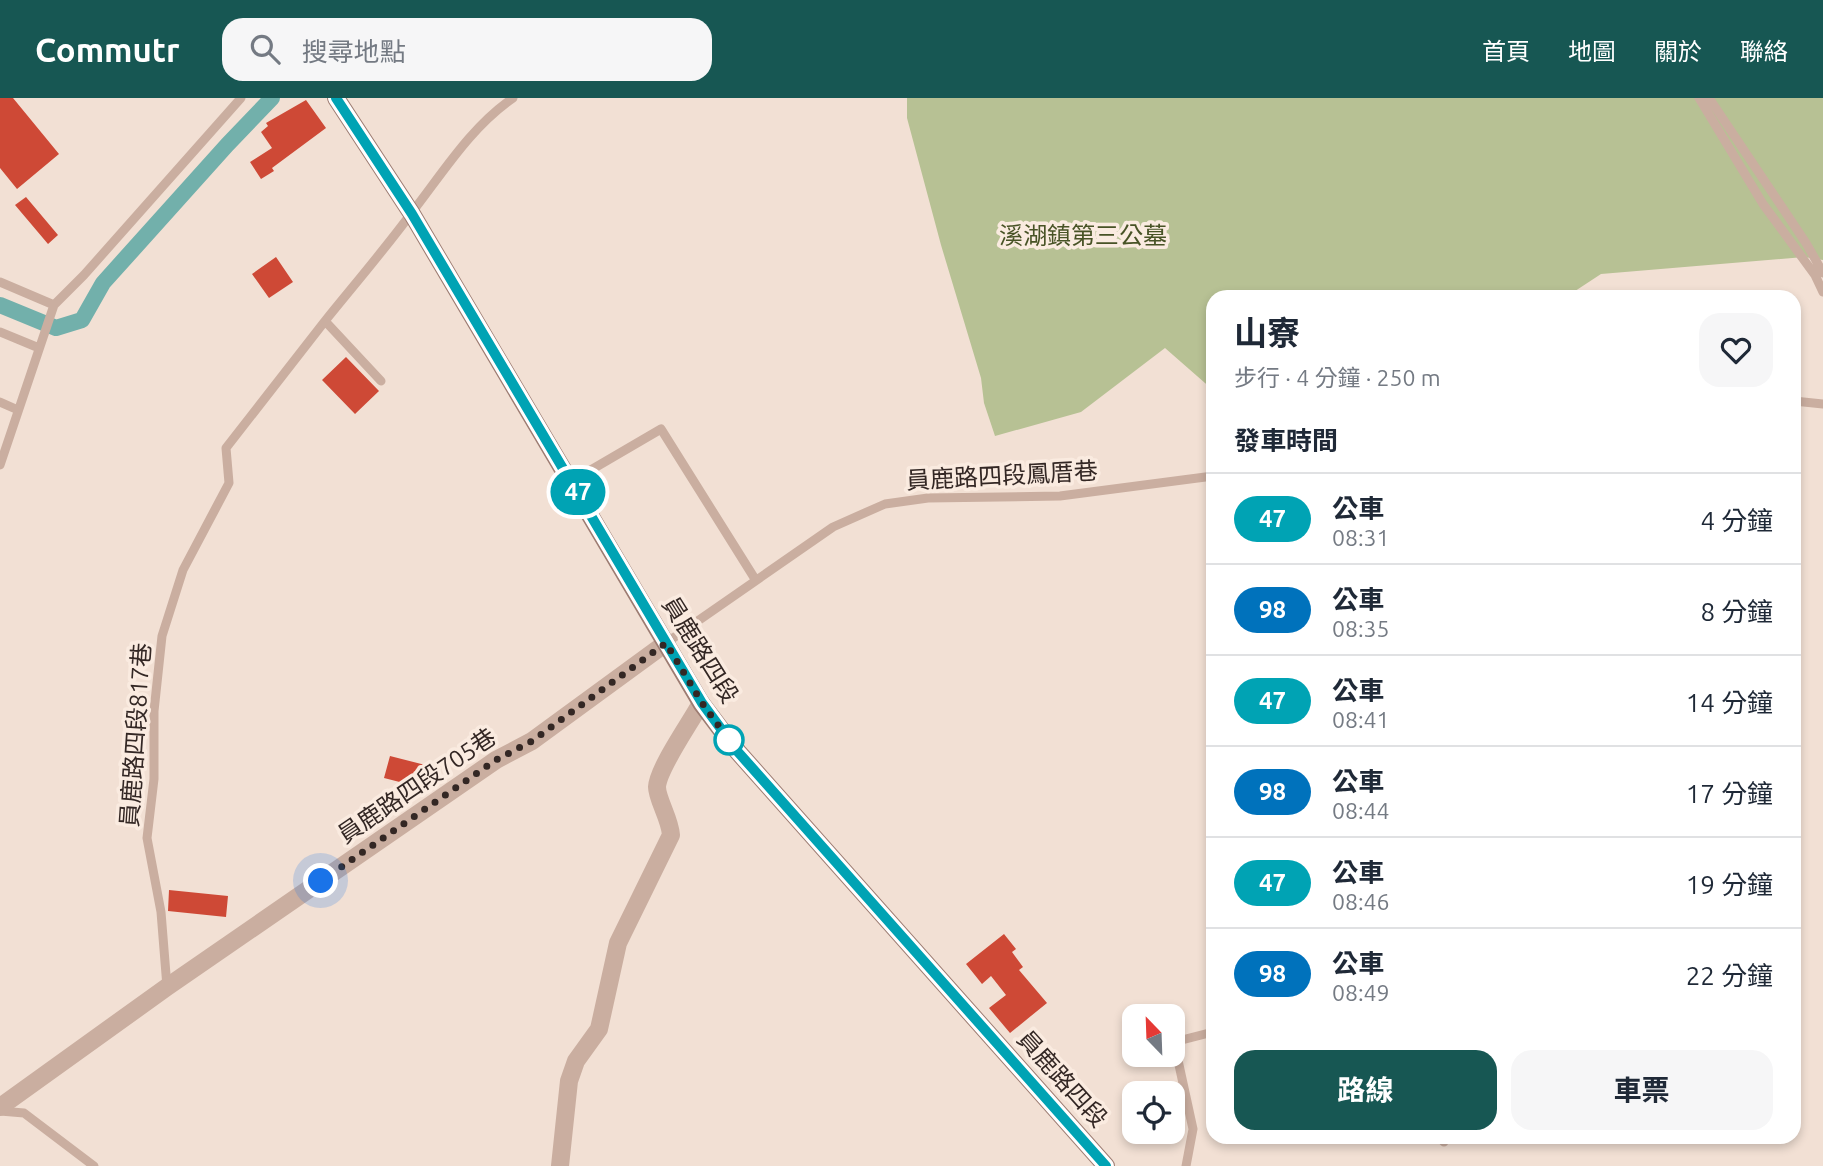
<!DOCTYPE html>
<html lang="zh-TW">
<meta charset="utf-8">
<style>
body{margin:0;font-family:Ubuntu,"Noto Sans TC",sans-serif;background:#f6f6f7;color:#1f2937;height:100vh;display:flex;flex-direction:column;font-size:26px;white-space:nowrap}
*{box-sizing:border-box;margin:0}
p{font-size:23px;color:#747a83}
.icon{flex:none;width:38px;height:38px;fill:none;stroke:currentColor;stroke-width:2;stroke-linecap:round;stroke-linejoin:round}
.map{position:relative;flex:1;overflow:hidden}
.drawer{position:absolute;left:1206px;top:192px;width:595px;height:854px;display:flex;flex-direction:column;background:#fff;border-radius:21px;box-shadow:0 4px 10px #0003}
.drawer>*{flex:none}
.badge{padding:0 14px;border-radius:23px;font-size:24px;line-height:46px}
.needle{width:46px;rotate:337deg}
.buttons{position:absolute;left:1122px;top:906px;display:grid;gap:14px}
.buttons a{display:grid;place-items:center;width:63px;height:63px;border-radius:14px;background:#fff;box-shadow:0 4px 10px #0003;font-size:35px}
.you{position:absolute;width:35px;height:35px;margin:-18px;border:5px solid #fff;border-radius:50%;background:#1a73e8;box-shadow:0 0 0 10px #1a73e833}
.map>.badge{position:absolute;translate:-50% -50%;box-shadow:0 0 0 4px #fff}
h2{padding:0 28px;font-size:26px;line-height:63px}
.round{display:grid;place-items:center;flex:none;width:74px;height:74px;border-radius:21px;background:#f6f6f7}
.head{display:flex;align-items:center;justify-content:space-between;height:119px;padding:0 28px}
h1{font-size:33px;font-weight:700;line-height:52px}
.primary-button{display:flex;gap:14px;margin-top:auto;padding:14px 28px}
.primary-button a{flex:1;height:80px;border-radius:21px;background:#175753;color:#fff;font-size:28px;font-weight:700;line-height:80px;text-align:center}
.primary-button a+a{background:#f6f6f7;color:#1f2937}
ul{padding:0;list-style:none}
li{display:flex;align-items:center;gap:21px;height:91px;padding:0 28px;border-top:2px solid #e0e1e3}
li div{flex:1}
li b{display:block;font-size:26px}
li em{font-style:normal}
li .badge{min-width:77px;font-weight:700;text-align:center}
header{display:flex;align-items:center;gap:42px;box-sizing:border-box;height:98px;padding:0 35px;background:#175753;color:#fff}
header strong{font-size:33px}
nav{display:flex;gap:38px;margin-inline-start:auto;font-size:24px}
.search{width:490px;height:63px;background:#f6f6f7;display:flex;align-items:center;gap:18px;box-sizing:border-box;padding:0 24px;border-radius:21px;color:#747a83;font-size:26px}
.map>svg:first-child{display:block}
</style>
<header>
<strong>Commutr</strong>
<div class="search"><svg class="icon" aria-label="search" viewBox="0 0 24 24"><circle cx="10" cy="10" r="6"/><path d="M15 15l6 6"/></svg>搜尋地點</div>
<nav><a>首頁</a><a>地圖</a><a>關於</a><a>聯絡</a></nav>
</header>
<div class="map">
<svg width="1823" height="1068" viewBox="0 0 1823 1068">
<rect width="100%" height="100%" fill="#f2e0d4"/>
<path fill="#b7c194" d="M907,0H1823V162L1804,159L1601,176L1566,199L1394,200L1388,193L1348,200H1213V292L1165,250L1081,314L995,338L984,305L981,280L941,147L907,20Z"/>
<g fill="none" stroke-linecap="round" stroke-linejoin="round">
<path stroke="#72b0ab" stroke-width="16" d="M0,207L56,230L82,222L103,185L227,47L272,0"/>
</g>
<path fill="#ce4936" d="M0,0H13L59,56L17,91L0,70Z
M306,2L326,30L272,70L274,73L261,81L250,64L272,50L261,34L268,28L266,25Z
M26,99L58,137L48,146L15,107Z
M276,159L293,184L269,200L252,176Z
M346,259L379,293L355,316L322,282Z
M390,658L437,670L431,692L384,680Z
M169,792L228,798L226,819L168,813Z
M1004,836L1016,851L1012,854L1023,869L1019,872L1047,905L1010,935L989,910L1006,897L991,878L982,886L966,866Z"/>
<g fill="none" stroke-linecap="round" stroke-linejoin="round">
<path stroke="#caaea0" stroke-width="9" d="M1699,0L1763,106L1815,177L1823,194
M1709,0L1806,145L1823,175
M0,184L54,207
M325,223C354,187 385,151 413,113C444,73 471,29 513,0
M0,234L39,250
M1794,303L1823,306
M0,304L18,312
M0,367L54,207L84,177L241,0
M572,383L661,331L755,481
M666,545L833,429L885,406L928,400L1060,398L1213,378
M167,889L161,814L147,740L154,681V613L162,538L183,472L229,385L226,350L325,223L381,283
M0,1013L24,1015L94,1068
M1440,1040L1444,1044
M1186,1068L1193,1031L1174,944L1213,934"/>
<path stroke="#caaea0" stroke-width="18" d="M0,1009L167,889L496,662L532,643L666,545
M560,1068L569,983L576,963L599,931L618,845L671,737C670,721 657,701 657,689C658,670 691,624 701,605"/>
<path stroke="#9d7c72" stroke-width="18" d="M336,0L412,116L701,605L738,654L1106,1068"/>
</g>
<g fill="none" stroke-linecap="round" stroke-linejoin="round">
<g stroke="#fff" stroke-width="16">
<path id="line" d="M336,0L412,116L702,605L738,654L1106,1068"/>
</g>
<use href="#line" stroke="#00a3b4" stroke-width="10"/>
<path stroke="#332724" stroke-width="7" stroke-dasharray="0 12.6" d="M321,783L496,662L532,643L666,545L702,605L729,642"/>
</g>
<circle fill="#fff" stroke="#00a3b4" stroke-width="3.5" cx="729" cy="642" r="14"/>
<g text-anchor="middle" stroke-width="7" stroke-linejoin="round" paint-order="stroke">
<g font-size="24" fill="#485326" stroke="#faebe0">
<text x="1083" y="146">溪湖鎮第三公墓</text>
</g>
<g font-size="24" fill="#332724" stroke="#faebe0">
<text transform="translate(1002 378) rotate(-3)" y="8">員鹿路四段鳳厝巷</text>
<text transform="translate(700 552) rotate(58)" y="8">員鹿路四段</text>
<text transform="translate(136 637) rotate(-86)" y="8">員鹿路四段817巷</text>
<text transform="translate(417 688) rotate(-34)" y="8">員鹿路四段705巷</text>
<text transform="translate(1062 981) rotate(48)" y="8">員鹿路四段</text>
</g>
</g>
</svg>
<div class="buttons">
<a><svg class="needle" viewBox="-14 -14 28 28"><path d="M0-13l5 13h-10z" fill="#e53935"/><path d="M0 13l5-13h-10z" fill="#747a83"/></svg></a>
<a><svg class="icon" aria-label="locate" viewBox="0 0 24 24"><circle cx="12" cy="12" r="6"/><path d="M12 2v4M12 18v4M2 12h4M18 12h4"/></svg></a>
</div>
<div class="you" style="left:321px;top:783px"></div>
<b class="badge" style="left:578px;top:394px;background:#00a3b4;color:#fff">47</b>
<section class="drawer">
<div class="head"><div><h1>山寮</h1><p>步行 · 4 分鐘 · 250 m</p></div><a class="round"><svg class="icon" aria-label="heart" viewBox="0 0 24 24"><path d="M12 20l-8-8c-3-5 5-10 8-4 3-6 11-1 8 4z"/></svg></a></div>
<h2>發車時間</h2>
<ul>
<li><span class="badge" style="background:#00a3b4;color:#fff">47</span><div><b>公車</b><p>08:31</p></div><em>4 分鐘</em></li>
<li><span class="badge" style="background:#0072bc;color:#fff">98</span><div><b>公車</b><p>08:35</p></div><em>8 分鐘</em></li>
<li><span class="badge" style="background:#00a3b4;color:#fff">47</span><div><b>公車</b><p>08:41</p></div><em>14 分鐘</em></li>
<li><span class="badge" style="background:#0072bc;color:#fff">98</span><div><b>公車</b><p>08:44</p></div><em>17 分鐘</em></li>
<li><span class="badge" style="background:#00a3b4;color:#fff">47</span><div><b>公車</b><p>08:46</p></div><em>19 分鐘</em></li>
<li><span class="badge" style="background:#0072bc;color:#fff">98</span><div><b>公車</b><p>08:49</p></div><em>22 分鐘</em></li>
</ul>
<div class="primary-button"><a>路線</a><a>車票</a></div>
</section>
</div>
